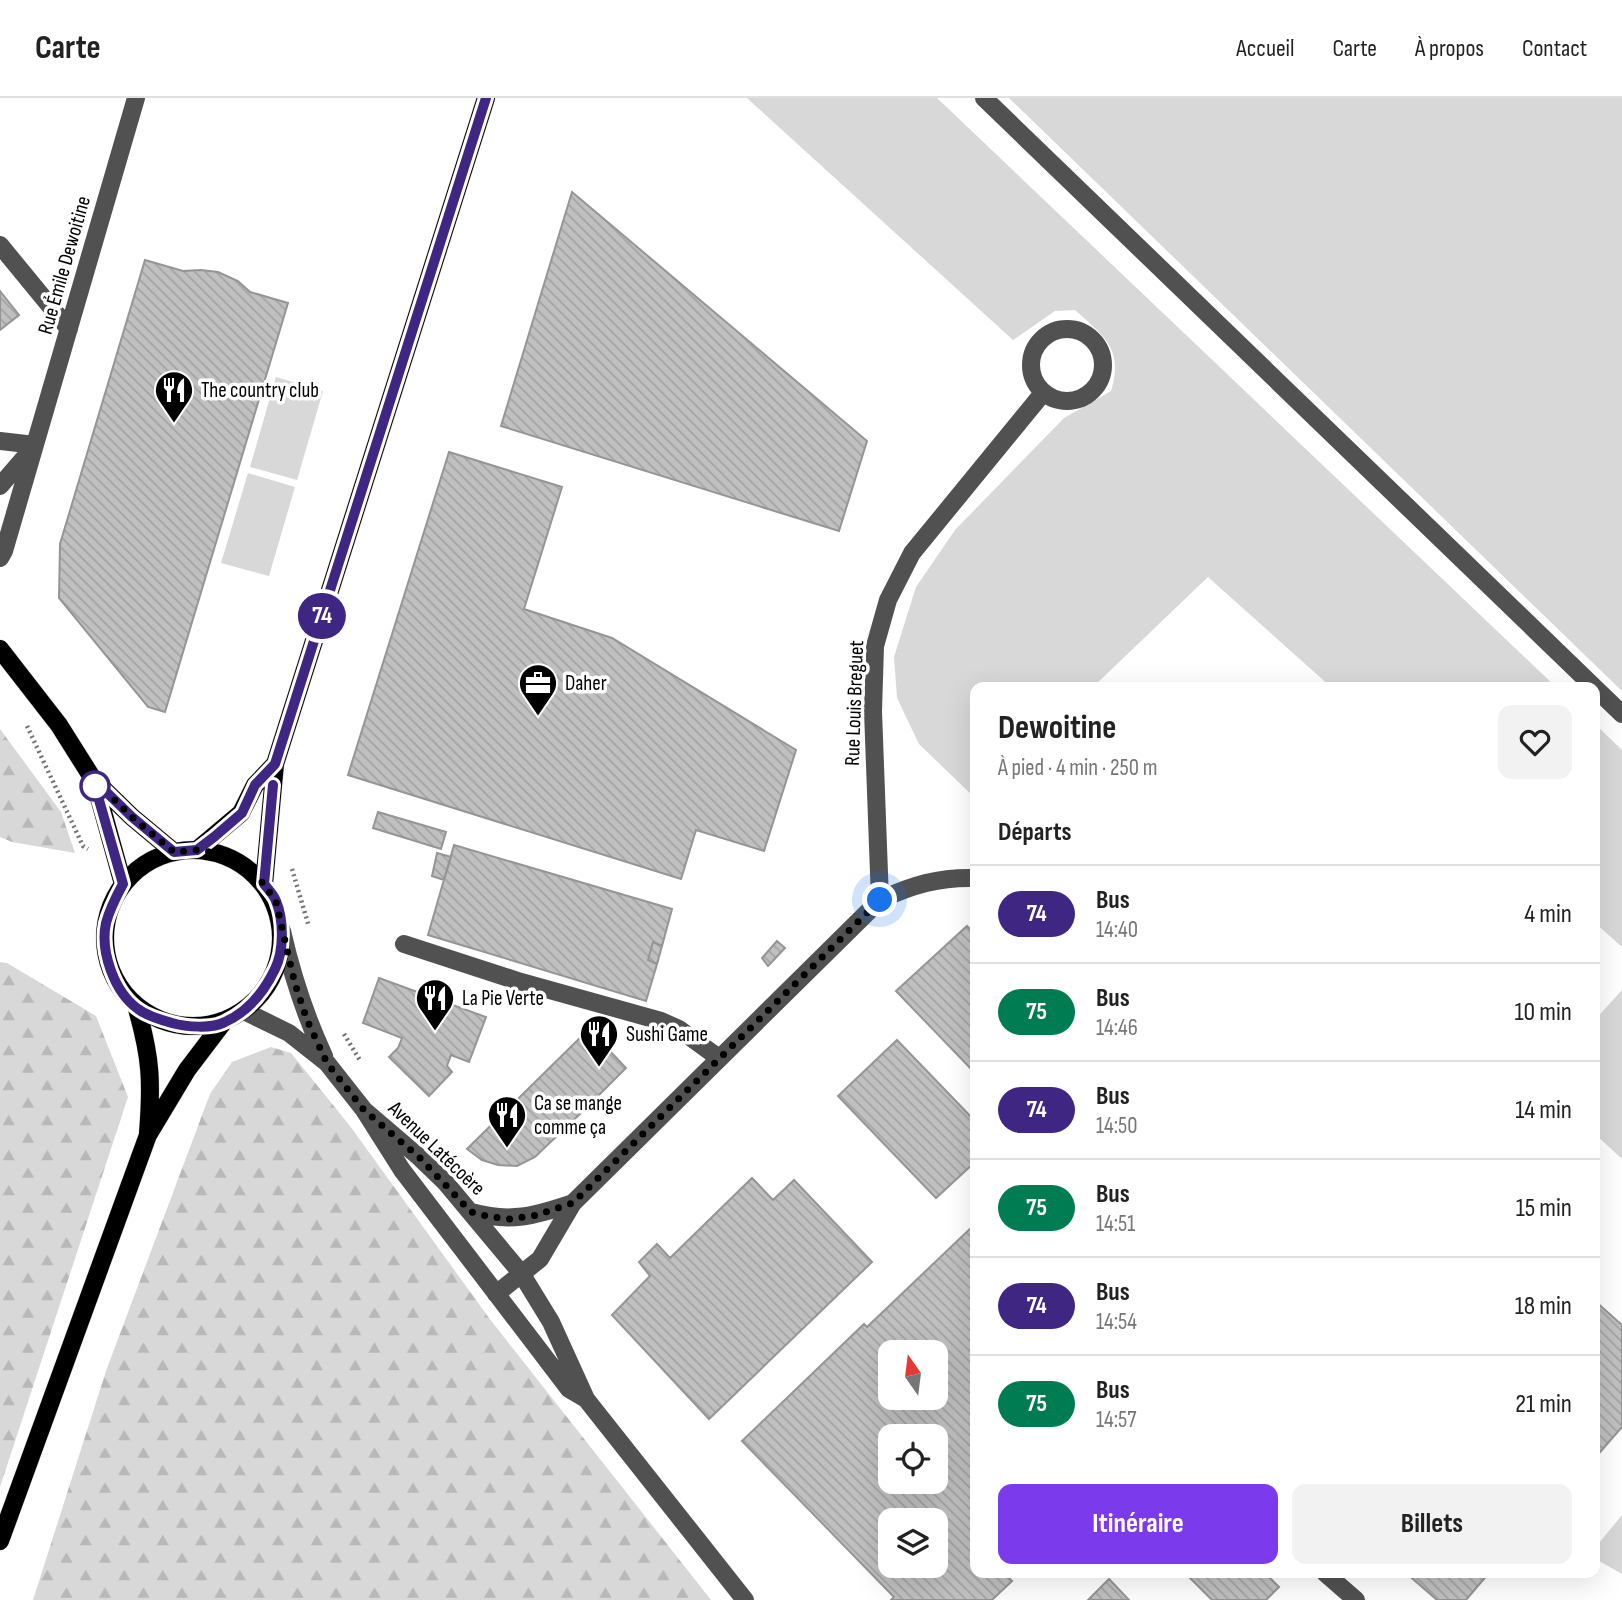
<!DOCTYPE html>
<html lang="fr">
<meta charset="utf-8">
<style>
body{margin:0;font-family:"Sofia Sans Condensed",sans-serif;background:#f2f2f2;color:#222;height:100vh;display:flex;flex-direction:column;font-size:26px;white-space:nowrap}
*{box-sizing:border-box;margin:0}
p{font-size:23px;color:#767676}
.icon{flex:none;width:38px;height:38px;fill:none;stroke:currentColor;stroke-width:2;stroke-linecap:round;stroke-linejoin:round}
.map{position:relative;flex:1;overflow:hidden}
.details{position:absolute;left:970px;top:584px;width:630px;height:896px;display:flex;flex-direction:column;background:#fff;border-radius:14px;box-shadow:0 7px 28px #0002}
.details>*{flex:none}
.badge{padding:0 14px;border-radius:23px;font-size:24px;line-height:46px}
.needle{width:46px;rotate:346deg}
.tools{position:absolute;left:878px;top:1242px;display:grid;gap:14px}
.tools a{display:grid;place-items:center;width:70px;height:70px;border-radius:14px;background:#fff;box-shadow:0 7px 28px #0002;font-size:35px}
.you{position:absolute;width:35px;height:35px;margin:-18px;border:5px solid #fff;border-radius:50%;background:#1a73e8;box-shadow:0 0 0 10px #1a73e833}
.map>.badge{position:absolute;translate:-50% -50%;box-shadow:0 0 0 4px #fff}
h2{padding:0 28px;font-size:26px;line-height:63px}
.round{display:grid;place-items:center;flex:none;width:74px;height:74px;border-radius:14px;background:#f2f2f2}
.headline{display:flex;align-items:center;justify-content:space-between;height:119px;padding:0 28px}
h1{font-size:33px;font-weight:700;line-height:52px}
.action{display:flex;gap:14px;margin-top:auto;padding:14px 28px}
.action a{flex:1;height:80px;border-radius:14px;background:#7c3aed;color:#fff;font-size:28px;font-weight:700;line-height:80px;text-align:center}
.action a+a{background:#f2f2f2;color:#222}
ul{padding:0;list-style:none}
li{display:flex;align-items:center;gap:21px;height:98px;padding:0 28px;border-top:2px solid #e0e0e0}
li div{flex:1}
li b{display:block;font-size:26px}
li em{font-style:normal}
li .badge{min-width:77px;font-weight:700;text-align:center}
header{display:flex;align-items:center;gap:42px;box-sizing:border-box;height:98px;padding:0 35px;background:#fff;border-bottom:2px solid #e0e0e0}
header strong{font-size:33px}
nav{display:flex;gap:38px;margin-inline-start:auto;font-size:24px}
.map>svg:first-child{display:block}
</style>
<header>
<strong>Carte</strong>
<nav><a>Accueil</a><a>Carte</a><a>À propos</a><a>Contact</a></nav>
</header>
<div class="map">
<svg width="1622" height="1502" viewBox="0 0 1622 1502">
<defs>
<pattern id="forest-firs" width="22" height="20" patternUnits="userSpaceOnUse" patternTransform="scale(1.75)"><rect width="22" height="20" fill="#d8d8d8"/><path d="M5 1l3.5 6h-7zM16 11l3.5 6h-7z" fill="#b8b8b8"/></pattern>
<pattern id="building-back-hatch" width="6" height="6" patternUnits="userSpaceOnUse" patternTransform="scale(1.75)"><rect width="6" height="6" fill="#c0c0c0"/><path d="M-1 5l2 2M0 0l6 6M5-1l2 2" fill="none" stroke="#a3a3a3"/></pattern>
</defs>
<rect width="100%" height="100%" fill="#fff"/>
<path fill="#d8d8d8" d="M747,0H937L1557,590H1332L1208,479L1092,590H975V700L919,646L897,600L894,559L916,489L955,432L1064,320L1111,293C1124,251 1104,238 1075,212L1055,213L1013,242Z
M1009,0H1622V593Z
M276,279L323,293L297,382L250,369Z
M248,375L295,389L269,478L221,465Z
M1594,625L1622,652V849L1594,824Z
M1622,892V1061L1594,1035V923Z
M1622,1417V1476L1594,1460V1451Z"/>
<path fill="url(#forest-firs)" d="M0,631L61,714L75,755L12,744L0,739Z
M0,864L7,865L96,918L128,999L0,1389Z
M271,949L291,955L350,1028L489,1220L711,1502H33L106,1273L210,996L232,964Z"/>
<path fill="url(#building-back-hatch)" stroke="#959595" stroke-width="2" fill-rule="evenodd" d="M572,94L867,343L839,433L501,328Z
M145,162L183,173L201,172L218,174L238,183L250,194L288,205L165,614L148,609L59,500L60,446Z
M0,193L19,217L0,232Z
M449,354L562,389L524,511L612,540L796,652L764,753L696,732L681,781L348,677Z
M378,714L446,734L441,751L373,730Z
M454,747L672,811L662,848L653,844L648,862L657,866L646,903L428,837Z
M437,755L451,759L444,782L432,778Z
M967,828L975,836V975L896,893Z
M777,843L785,850L768,868L762,860Z
M653,844L662,848L657,866L648,862Z
M379,880L486,919L469,964L451,957L447,968L452,974L429,998L389,959L398,950L402,940L363,925Z
M589,931L626,970L582,1014L535,1059L517,1068L498,1067L482,1062L467,1051Z
M897,942L975,1023V1064L936,1100L838,998Z
M752,1080L773,1102L794,1082L872,1164L709,1321L612,1217L650,1178L639,1164L657,1146L670,1160Z
M975,1126V1475H1004L1012,1483L992,1502H891L894,1499L742,1343L864,1226L867,1229ZM891,1255H936V1300H891ZM891,1339H936V1384H891ZM891,1423H936V1468H891Z
M1594,1202L1622,1227V1329L1594,1361Z
M1185,1475H1265L1279,1489L1266,1502H1212Z
M1406,1475H1489L1466,1502H1437Z
M1109,1481L1129,1502H1088Z"/>
<g fill="none" stroke-linecap="round" stroke-linejoin="round">
<g stroke="#dbdbdb" stroke-width="19">
<path id="major" d="M0,551L59,627L93,681L132,719L174,754
M95,685L123,786
M105 840a88 88 0 1 1 176 0a88 88 0 1 1-176 0Z
M197,752L241,715L255,687L275,666
M264,786L275,666L486,0
M137,911C151,960 152,984 148,1035
M0,1443L148,1037L187,972L222,926"/>
</g>
<path stroke="#737373" stroke-width="4.5" stroke-dasharray="2 3.5" stroke-linecap="butt" d="M27,628L83,748L88,751
M292,771L309,829
M344,936L361,964"/>
<path stroke="#515151" stroke-width="18" d="M984,0L1622,616
M0,147L69,231
M1031 267a36 36 0 1 1 72 0a36 36 0 1 1-72 0Z
M0,343L35,347
M0,388L31,352
M0,460L4,453L136,0
M880,802C912,787 939,779 975,780
M282,833C292,877 305,917 324,958
M404,846L521,884L661,923L679,931L719,960
M244,913L289,935L327,965L364,1012L402,1072L569,1291L586,1301
M364,1012L419,1059L445,1084L521,1175L551,1224L586,1301L745,1502
M471,1114C510,1125 535,1118 573,1105
M496,1196L540,1161L573,1105L880,802L873,613L875,548L888,502L912,455L1043,295
M1325,1475L1356,1502"/>
<use href="#major" stroke="#000" stroke-width="18"/>
</g>
<g fill="none" stroke-linecap="round" stroke-linejoin="round">
<g stroke="#fff" stroke-width="16">
<path id="line" d="M273,687L264,786C268,791 274,797 276,803C284,822 284,853 275,871C264,894 249,913 225,924C212,931 186,929 172,925C161,922 147,918 138,911C114,894 100,853 106,825C110,810 116,799 123,786L93,681L132,719L174,754L197,752L214,739L242,715L255,687L275,666L486,0"/>
</g>
<use href="#line" stroke="#3f2682" stroke-width="10"/>
<path stroke="#000" stroke-width="7" stroke-dasharray="0 12.6" d="M95,688L93,681L132,719L174,754L197,752L222,756L245,768L264,786L276,804L295,886L307,922L327,965L364,1012L419,1059L471,1114L486,1118L509,1121L533,1118L573,1105L880,802"/>
</g>
<defs>
<g id="restaurant-pin" transform="scale(2.0125)"><path d="M0 17L-7.5 6A9.5 9.5 0 1 1 7.5 6Z" fill="#000" stroke="#fff"/><path d="M-5-6h1v4h1v-4h1v4h1v-4h1v5L-1.5 .5V6h-2V.5L-5-1ZM5-6V6H3V1.5H1.5Q1.5-4 5-6Z" fill="#fff"/></g>
<g id="office-pin" transform="scale(2.0125)"><path d="M0 17L-7.5 6A9.5 9.5 0 1 1 7.5 6Z" fill="#000" stroke="#fff"/><path d="M-6-3h4V-5.5h4V-3h4V5H-6ZM-1-4.5V-3h2v-1.5ZM-6 0V1H6V0Z" fill="#fff"/></g>
</defs>
<g fill-rule="evenodd">
<use href="#restaurant-pin" x="174" y="292"/>
<use href="#office-pin" x="538" y="585"/>
<use href="#restaurant-pin" x="435" y="900"/>
<use href="#restaurant-pin" x="599" y="936"/>
<use href="#restaurant-pin" x="507" y="1017"/>
</g>
<circle fill="#fff" stroke="#3f2682" stroke-width="3.5" cx="95" cy="688" r="14"/>
<g text-anchor="middle" stroke-width="7" stroke-linejoin="round" paint-order="stroke">
<g font-size="21" fill="#000" stroke="#fff">
<text transform="translate(64 167) rotate(-74)" y="7">Rue Émile Dewoitine</text>
<text transform="translate(854 605) rotate(-88)" y="7">Rue Louis Breguet</text>
<text transform="translate(437 1050) rotate(44)" y="7">Avenue Latécoère</text>
</g>
<g font-size="21" fill="#000" stroke="#fff" text-anchor="start">
<text x="201" y="299">The country club</text>
<text x="565" y="592">Daher</text>
<text x="462" y="907">La Pie Verte</text>
<text x="626" y="943">Sushi Game</text>
<text x="534" y="1012">Ca se mange<tspan x="534" dy="24">comme ça</tspan></text>
</g>
</g>
</svg>
<div class="tools">
<a><svg class="needle" viewBox="-14 -14 28 28"><path d="M0-13l5 13h-10z" fill="#e53935"/><path d="M0 13l5-13h-10z" fill="#767676"/></svg></a>
<a><svg class="icon" aria-label="locate" viewBox="0 0 24 24"><circle cx="12" cy="12" r="6"/><path d="M12 2v4M12 18v4M2 12h4M18 12h4"/></svg></a>
<a><svg class="icon" aria-label="layers" viewBox="0 0 24 24"><path d="M12 4l9 5-9 5-9-5zM3 14l9 5 9-5"/></svg></a>
</div>
<div class="you" style="left:880px;top:802px"></div>
<b class="badge" style="left:322px;top:518px;background:#3f2682;color:#fff">74</b>
<section class="details">
<div class="headline"><div><h1>Dewoitine</h1><p>À pied · 4 min · 250 m</p></div><a class="round"><svg class="icon" aria-label="heart" viewBox="0 0 24 24"><path d="M12 20l-8-8c-3-5 5-10 8-4 3-6 11-1 8 4z"/></svg></a></div>
<h2>Départs</h2>
<ul>
<li><span class="badge" style="background:#3f2682;color:#fff">74</span><div><b>Bus</b><p>14:40</p></div><em>4 min</em></li>
<li><span class="badge" style="background:#007c52;color:#fff">75</span><div><b>Bus</b><p>14:46</p></div><em>10 min</em></li>
<li><span class="badge" style="background:#3f2682;color:#fff">74</span><div><b>Bus</b><p>14:50</p></div><em>14 min</em></li>
<li><span class="badge" style="background:#007c52;color:#fff">75</span><div><b>Bus</b><p>14:51</p></div><em>15 min</em></li>
<li><span class="badge" style="background:#3f2682;color:#fff">74</span><div><b>Bus</b><p>14:54</p></div><em>18 min</em></li>
<li><span class="badge" style="background:#007c52;color:#fff">75</span><div><b>Bus</b><p>14:57</p></div><em>21 min</em></li>
</ul>
<div class="action"><a>Itinéraire</a><a>Billets</a></div>
</section>
</div>
